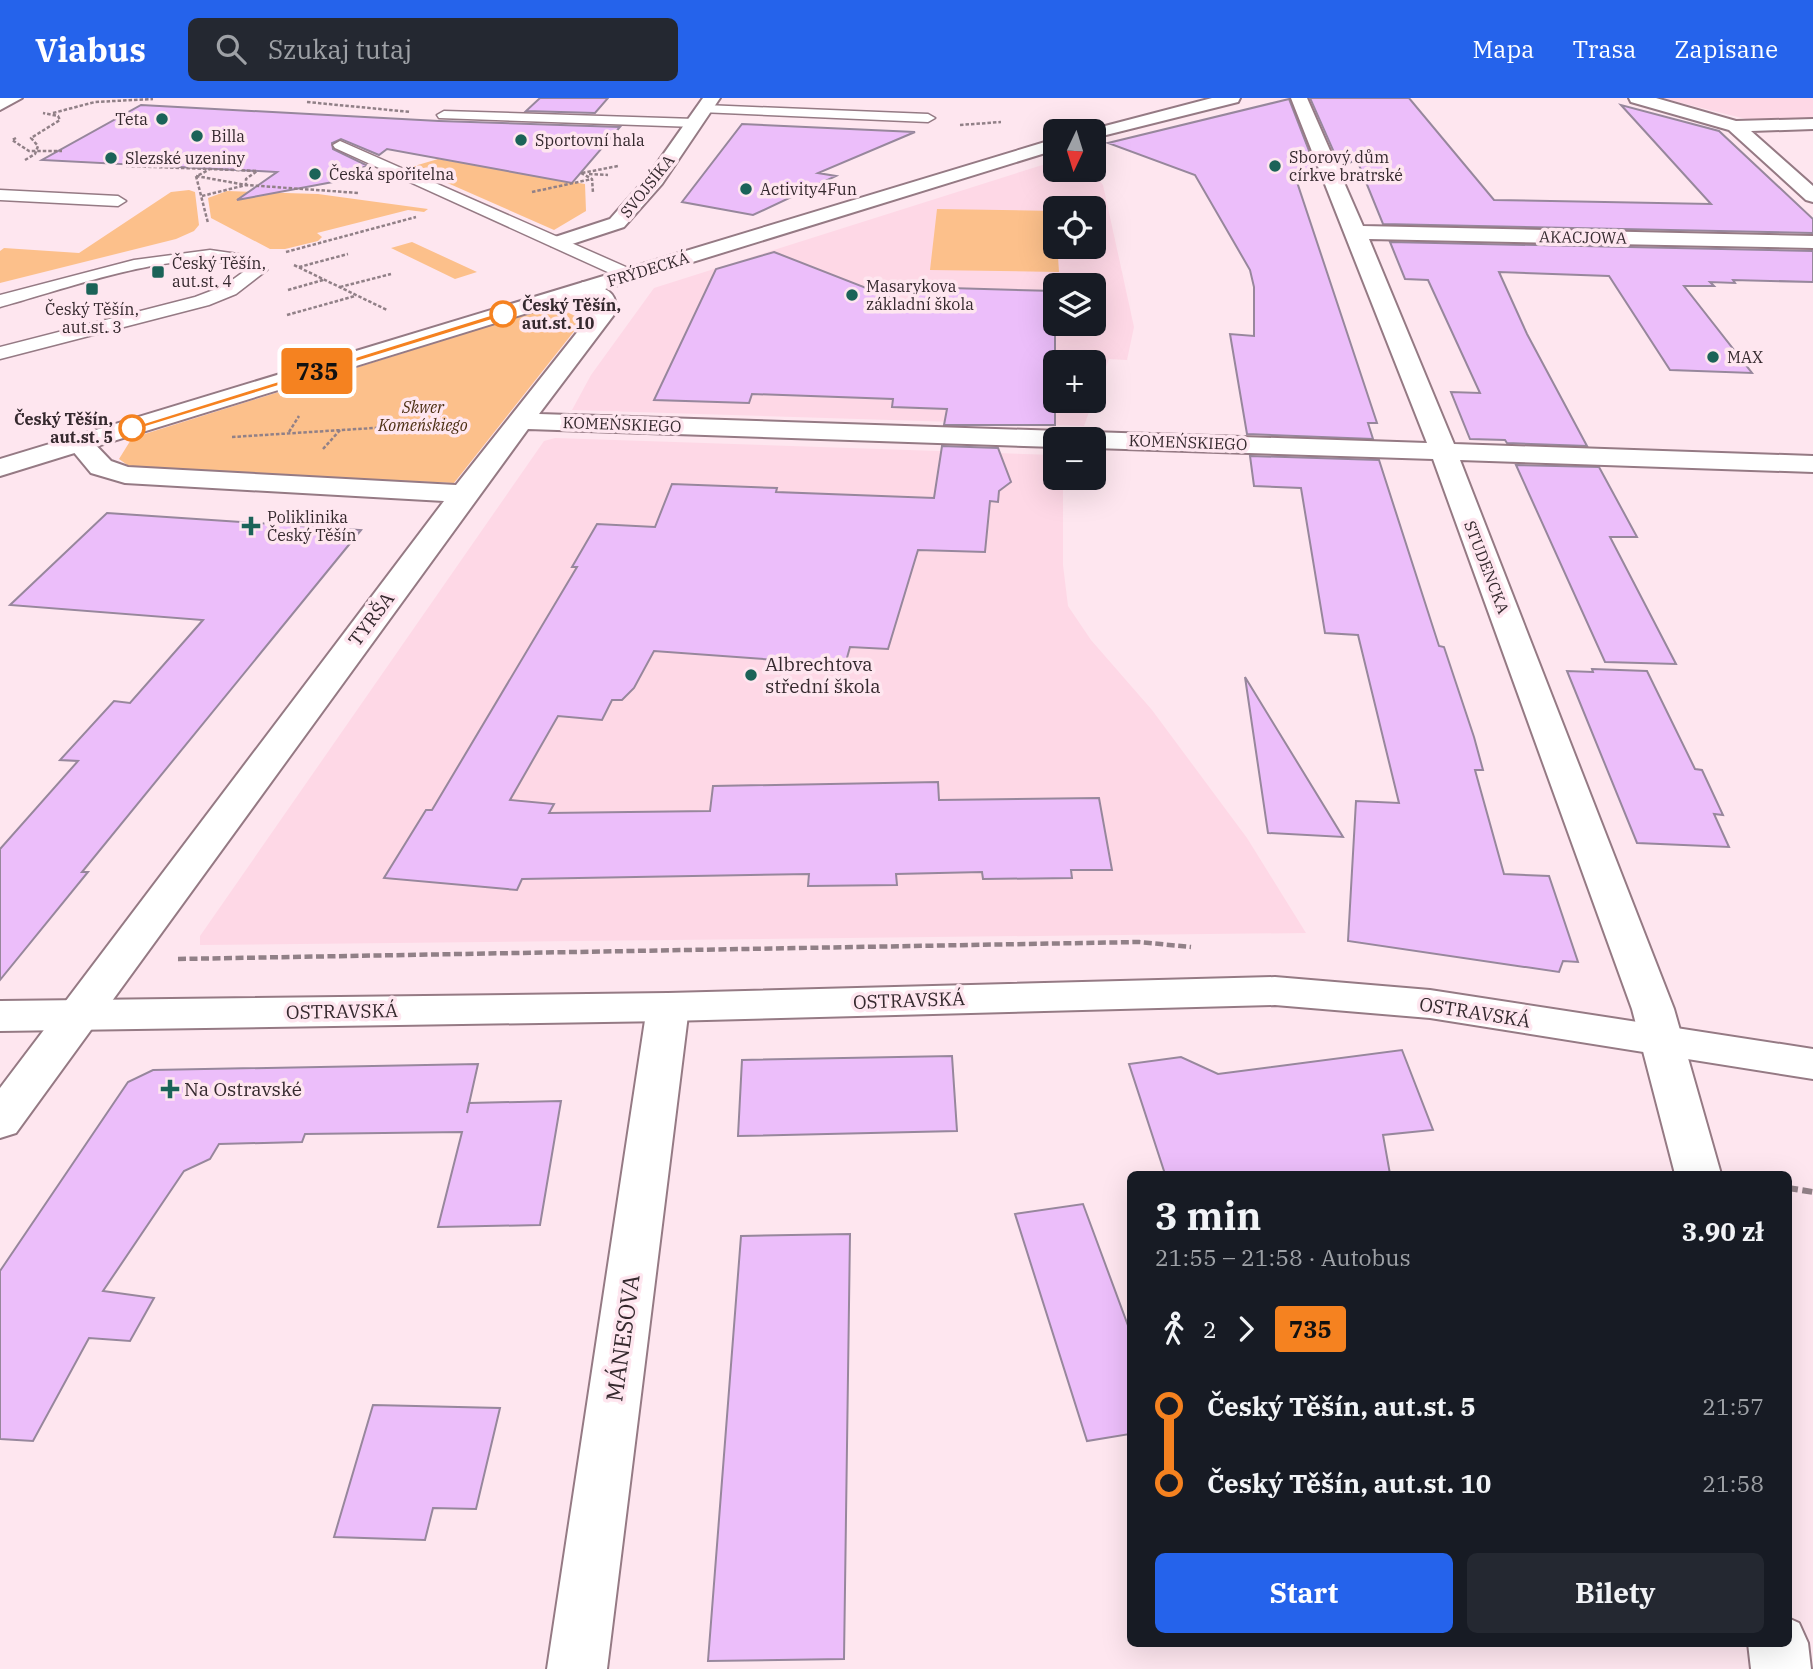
<!DOCTYPE html>
<html lang="pl">
<meta charset="utf-8">
<style>
body{margin:0;font-family:"IBM Plex Serif",serif;background:#242831;color:#f1f3f6;height:100vh;display:flex;flex-direction:column;font-size:26px;white-space:nowrap}
*{box-sizing:border-box;margin:0}
p{font-size:23px;color:#9ea1a6}
.icon{flex:none;width:38px;height:38px;fill:none;stroke:currentColor;stroke-width:2;stroke-linecap:round;stroke-linejoin:round}
.map{position:relative;flex:1;overflow:hidden}
.panel{position:absolute;left:1127px;top:1073px;width:665px;height:476px;display:flex;flex-direction:column;background:#171b24;border-radius:10px;box-shadow:0 7px 28px #0002}
.panel>*{flex:none}
.badge{padding:0 14px;border-radius:5px;font-size:24px;line-height:46px}
.needle{width:46px;rotate:184deg}
.controls{position:absolute;left:1043px;top:21px;display:grid;gap:14px}
.controls a{display:grid;place-items:center;width:63px;height:63px;border-radius:10px;background:#171b24;box-shadow:0 7px 28px #0002;font-size:35px}
.map>.badge{position:absolute;translate:-50% -50%;box-shadow:0 0 0 4px #fff}
.legs{display:flex;align-items:center;gap:10px;height:77px;padding:0 28px;font-size:23px}
.legs p{margin-inline-start:auto}
.head{display:flex;align-items:center;justify-content:space-between;height:119px;padding:0 28px}
h1{font-size:38px;font-weight:700;line-height:52px}
.action{display:flex;gap:14px;margin-top:auto;padding:14px 28px}
.action a{flex:1;height:80px;border-radius:10px;background:#2563eb;color:#fff;font-size:28px;font-weight:700;line-height:80px;text-align:center}
.action a+a{background:#242831;color:#f1f3f6}
ul{padding:0 28px;list-style:none}
li{display:flex;align-items:center;gap:24px;height:77px;font-size:26px}
li i{display:grid;place-items:center;width:10px;height:100%;margin:0 9px;background:currentColor}
li i::after{content:'';width:18px;height:18px;margin:-9px;border:5px solid;border-radius:50%;background:#171b24}
li p{margin-inline-start:auto}
li:first-child i{background:linear-gradient(#0000 50%,currentColor 0)}
li:last-child i{background:linear-gradient(currentColor 50%,#0000 0)}
header{display:flex;align-items:center;gap:42px;box-sizing:border-box;height:98px;padding:0 35px;background:#2563eb;color:#fff}
header strong{font-size:33px}
nav{display:flex;gap:38px;margin-inline-start:auto;font-size:24px}
.search{width:490px;height:63px;background:#242831;display:flex;align-items:center;gap:18px;box-sizing:border-box;padding:0 24px;border-radius:10px;color:#9ea1a6;font-size:26px}
.map>svg:first-child{display:block}
</style>
<header>
<strong>Viabus</strong>
<div class="search"><svg class="icon" aria-label="search" viewBox="0 0 24 24"><circle cx="10" cy="10" r="6"/><path d="M15 15l6 6"/></svg>Szukaj tutaj</div>
<nav><a>Mapa</a><a>Trasa</a><a>Zapisane</a></nav>
</header>
<div class="map">
<svg width="1813" height="1571" viewBox="0 0 1813 1571">
<rect width="100%" height="100%" fill="#fee6ef"/>
<path fill="#fed8e6" fill-rule="evenodd" d="M1661,0H1813V20L1746,21Z
M1055,63V72H1091L1103,87L1134,229L1127,262L1109,261L1094,302V264H1055V303H1093L1084,328L572,312L591,277L654,190ZM1055,110H1094V149H1055ZM1055,187H1094V226H1055Z
M555,340L1055,357V380H1063V467L1068,508L1091,542L1152,612L1247,740L1306,835L200,847V838L544,343Z"/>
<path fill="#fcc08b" d="M438,61L585,86L586,113L554,132L411,69Z
M189,92L195,94L199,127L194,133L176,141L0,185V153L4,150L79,155L171,94Z
M227,93L318,96L428,111L424,114L408,112L317,135L322,139L318,143L285,151H270L211,120L208,100Z
M937,111L1055,113L1059,174L930,172Z
M412,144L477,174L455,181L391,150Z
M537,213H565L583,222L454,385L133,371L119,361L132,340Z"/>
<path fill="#ecbefa" stroke="#97879c" stroke-width="2" d="M540,0H608L595,15L526,13Z
M1310,0H1409L1494,102L1711,106L1621,7L1719,33L1813,121V135L1383,126L1357,62L1340,68Z
M1289,1L1318,76L1297,84L1377,325H1368L1373,341L1247,336L1230,236L1254,238V189L1250,172L1195,77L1108,45Z
M141,7L439,23L620,29L572,85L387,51L379,57L341,41L332,45L333,51L366,67L349,81L237,102L277,74L42,62Z
M742,26L915,34L818,75L836,78L753,117L682,104Z
M1390,144L1813,153V184L1733,182L1735,185L1710,184L1714,188H1684L1752,275L1670,272L1609,178L1499,174L1527,236L1587,348L1507,345L1505,342L1470,341L1451,294L1480,295L1428,182L1405,181Z
M774,154L912,208L916,189L1055,193V327H944L947,311L892,309L893,301L752,296L749,305L654,302L716,171Z
M942,348L998,350L1011,384L999,393L998,404L990,403L985,454L918,452L888,551L850,549L845,567L654,553L634,590L622,602H612L602,622L558,618L510,702L554,706L549,715L710,713L713,688L938,684L939,702L1099,700L1112,772H1071L1072,780L983,781L982,774L896,776L897,787L808,788L809,776L522,781L517,792L384,780L426,712H432L577,469H572L597,426L655,429L672,386L777,390L776,394L934,400Z
M1250,358L1379,362L1439,548L1444,549L1474,639L1483,672H1475L1504,776L1549,778L1578,864L1563,863L1559,874L1348,843L1356,703L1399,705L1358,537L1325,535L1301,390L1254,388Z
M1516,367L1599,369L1637,439H1610L1676,566L1605,564Z
M107,415L361,432L82,774H88L0,882V751L78,663L60,662L114,603L130,605L203,522L10,507Z
M1592,571L1647,573L1695,671L1702,672L1723,717L1714,716L1729,749L1637,745L1567,573L1593,574Z
M1245,579L1343,739L1268,735Z
M1402,952L1433,1032L1383,1037L1390,1076H1165L1129,966L1181,959L1218,976Z
M952,958L957,1033L738,1038L742,962Z
M478,966L467,1015L469,1005L561,1003L540,1127L438,1129L462,1034L305,1036L302,1044L219,1046L210,1061L184,1073L103,1193L154,1200L130,1243L89,1240L33,1343L0,1341V1173L128,984L153,972Z
M1083,1106L1130,1233V1336L1087,1343L1015,1116Z
M850,1136L844,1561L708,1563L741,1138Z
M373,1307L500,1310L476,1411L433,1410L425,1442L334,1439Z"/>
<g fill="none" stroke-linecap="round" stroke-linejoin="round">
<g stroke="#957a84" stroke-width="3">
<path id="service" d="M705,7L928,16L935,20L928,24L700,14V8Z
M444,13L695,21L702,25L695,29L439,20L437,17Z
M340,43L635,173L638,177L635,181H623L335,50L333,47Z
M0,92L118,98L126,103L118,108L0,102Z
M210,152L245,157L267,172L236,196L209,207L0,261V249L195,199L224,188L246,172C194,142 58,194 0,209V197L134,162Z"/>
</g>
<g stroke="#957a84" stroke-width="4">
<path id="minor" d="M703,0H720L662,86L624,129L566,148H552L549,144L552,140L610,121L648,78Z
M1291,0H1307L1363,128L1813,138V150L1369,141L1454,346L1813,358V374L1460,362L1674,911L1721,1076H1675L1632,911L1433,361L1094,350V341H1055V349L528,331L16,1035L0,1040V990L444,403L125,385L91,375L67,346L71,340H89L111,363L128,369L456,387L594,213V204L572,191L583,184C603,189 618,192 616,214L539,316L1427,345Z
M1629,0H1656L1736,23L1813,21V31L1751,33L1813,88V104L1806,102L1729,32L1631,4Z
M668,895L683,899L689,909L607,1571H547L647,909L653,899Z
M1788,1520L1799,1525L1808,1545L1811,1571H1751L1748,1545H1788Z"/>
</g>
<g stroke="#957a84" stroke-width="4">
<path id="tertiary" d="M1275,879L1430,892L1813,951V981L1430,920L1275,907L668,923L0,933V903L668,895Z"/>
</g>
<g stroke="#957a84" stroke-width="4">
<path id="secondary" d="M0,0H22L0,12Z
M1212,0H1240L1238,4L1094,40V33H1086Z
M1055,41V52L0,378V361Z"/>
</g>
<path stroke="#918087" stroke-width="2.5" stroke-dasharray="3.5 2" stroke-linecap="butt" d="M307,4L411,14
M53,15L95,4L153,1
M960,27L1001,24
M16,40L12,42L29,53H62
M25,62L35,56L38,48L31,40L60,22L58,18L43,15
M126,68L210,71L197,78
M581,75L592,81L593,95
M582,75L618,68
M589,76L608,77
M196,78L208,125
M196,78L246,87L359,95
M532,94L592,81
M202,98L246,87V81L257,73L210,71
M286,154L416,119
M294,167L387,212
M299,169L348,156
M340,189L391,176
M288,192L323,182
M287,217L355,198
M289,334L299,318
M232,339L468,324
M323,351L341,331"/>
<path stroke="#918087" stroke-width="4.5" stroke-dasharray="8 3.5" stroke-linecap="butt" d="M178,861L1139,844L1191,849"/>
<path stroke="#918087" stroke-width="6" stroke-dasharray="10 4.5" stroke-linecap="butt" d="M1788,1090L1813,1094"/>
<use href="#service" fill="#fff" fill-rule="evenodd"/>
<use href="#minor" fill="#fff" fill-rule="evenodd"/>
<use href="#tertiary" fill="#fff" fill-rule="evenodd"/>
<use href="#secondary" fill="#fff" fill-rule="evenodd"/>
</g>
<path fill="#f58220" stroke="#fff" stroke-width="2" d="M503,213L505,218L136,332L128,330Z"/>
<g fill="#1b6358" stroke="#fee6ef" stroke-width="2.5">
<circle cx="162" cy="21" r="7"/>
<circle cx="197" cy="38" r="7"/>
<circle cx="521" cy="42" r="7"/>
<circle cx="111" cy="60" r="7"/>
<circle cx="1275" cy="68" r="7"/>
<circle cx="315" cy="76" r="7"/>
<circle cx="746" cy="91" r="7"/>
<rect x="151" y="167" width="14" height="14" rx="3.5"/>
<rect x="85" y="184" width="14" height="14" rx="3.5"/>
<circle cx="852" cy="197" r="7"/>
<circle cx="1713" cy="259" r="7"/>
<path d="M247.5 417.5h7v7h7v7h-7v7h-7v-7h-7v-7h7z"/>
<circle cx="751" cy="577" r="7"/>
<path d="M166.5 980.5h7v7h7v7h-7v7h-7v-7h-7v-7h7z"/>
</g>
<g fill="#fff" stroke="#f58220" stroke-width="3.5">
<circle cx="503" cy="216" r="12"/>
<circle cx="132" cy="330" r="12"/>
</g>
<g text-anchor="middle" stroke-width="7" stroke-linejoin="round" paint-order="stroke">
<g font-size="16" fill="#35292e" stroke="#fee6ef" text-anchor="start">
<text x="148" y="27" text-anchor="end">Teta</text>
<text x="211" y="44">Billa</text>
<text x="535" y="48">Sportovní hala</text>
<text x="1289" y="65">Sborový dům<tspan x="1289" dy="18">církve bratrské</tspan></text>
<text x="125" y="66">Slezské uzeniny</text>
<text x="329" y="82">Česká spořitelna</text>
<text x="760" y="97">Activity4Fun</text>
<text x="172" y="171">Český Těšín,<tspan x="172" dy="18">aut.st. 4</tspan></text>
<text x="866" y="194">Masarykova<tspan x="866" dy="18">základní škola</tspan></text>
<text x="92" y="217" text-anchor="middle">Český Těšín,<tspan x="92" dy="18">aut.st. 3</tspan></text>
<text x="1727" y="265">MAX</text>
<text x="267" y="425">Poliklinika<tspan x="267" dy="18">Český Těšín</tspan></text>
</g>
<g font-size="16" fill="#35292e" stroke="#fee6ef">
<text transform="translate(647 88) rotate(-51)" y="6">SVOJSÍKA</text>
<text transform="translate(1583 139) rotate(1)" y="6">AKACJOWA</text>
<text transform="translate(648 171) rotate(-17)" y="6">FRÝDECKÁ</text>
<text transform="translate(622 326) rotate(2)" y="6">KOMEŃSKIEGO</text>
<text transform="translate(1188 344) rotate(2)" y="6">KOMEŃSKIEGO</text>
<text transform="translate(1487 469) rotate(69)" y="6">STUDENCKA</text>
</g>
<g font-size="16" font-weight="bold" fill="#35292e" stroke="#fee6ef" text-anchor="start">
<text x="522" y="213">Český Těšín,<tspan x="522" dy="18">aut.st. 10</tspan></text>
<text x="113" y="327" text-anchor="end">Český Těšín,<tspan x="113" dy="18">aut.st. 5</tspan></text>
</g>
<g font-size="16" font-style="italic" fill="#4b2e12" stroke="#fee6ef">
<text x="423" y="315">Skwer<tspan x="423" dy="18">Komeńskiego</tspan></text>
</g>
<g font-size="19" fill="#35292e" stroke="#fee6ef">
<text transform="translate(371 521) rotate(-53)" y="7">TYRŠA</text>
<text transform="translate(909 902) rotate(-2)" y="7">OSTRAVSKÁ</text>
<text transform="translate(342 913) rotate(-1)" y="7">OSTRAVSKÁ</text>
<text transform="translate(1475 914) rotate(9)" y="7">OSTRAVSKÁ</text>
</g>
<g font-size="19" fill="#35292e" stroke="#fee6ef" text-anchor="start">
<text x="765" y="573">Albrechtova<tspan x="765" dy="22">střední škola</tspan></text>
<text x="184" y="998">Na Ostravské</text>
</g>
<g font-size="23" fill="#35292e" stroke="#fee6ef">
<text transform="translate(623 1240) rotate(-82)" y="8">MÁNESOVA</text>
</g>
</g>
</svg>
<div class="controls">
<a><svg class="needle" viewBox="-14 -14 28 28"><path d="M0-13l5 13h-10z" fill="#e53935"/><path d="M0 13l5-13h-10z" fill="#9ea1a6"/></svg></a>
<a><svg class="icon" aria-label="locate" viewBox="0 0 24 24"><circle cx="12" cy="12" r="6"/><path d="M12 2v4M12 18v4M2 12h4M18 12h4"/></svg></a>
<a><svg class="icon" aria-label="layers" viewBox="0 0 24 24"><path d="M12 4l9 5-9 5-9-5zM3 14l9 5 9-5"/></svg></a>
<a>+</a>
<a>−</a>
</div>
<b class="badge" style="left:317px;top:273px;background:#f58220;color:#111">735</b>
<section class="panel">
<div class="head"><div><h1>3 min</h1><p>21:55 – 21:58 · Autobus</p></div><b>3.90 zł</b></div>
<div class="legs"><svg class="icon" aria-label="walk" viewBox="0 0 24 24"><circle cx="13" cy="4" r="2"/><path d="M13 8l-2 6 4 7M11 14l-3 7M7 12l3-4h3l4 4"/></svg>2<svg class="icon" aria-label="forward" viewBox="0 0 24 24"><path d="M9 5l7 7-7 7"/></svg><b class="badge" style="background:#f58220;color:#111">735</b></div>
<ul>
<li><i style="color:#f58220"></i><b>Český Těšín, aut.st. 5</b><p>21:57</p></li>
<li><i style="color:#f58220"></i><b>Český Těšín, aut.st. 10</b><p>21:58</p></li>
</ul>
<div class="action"><a>Start</a><a>Bilety</a></div>
</section>
</div>
